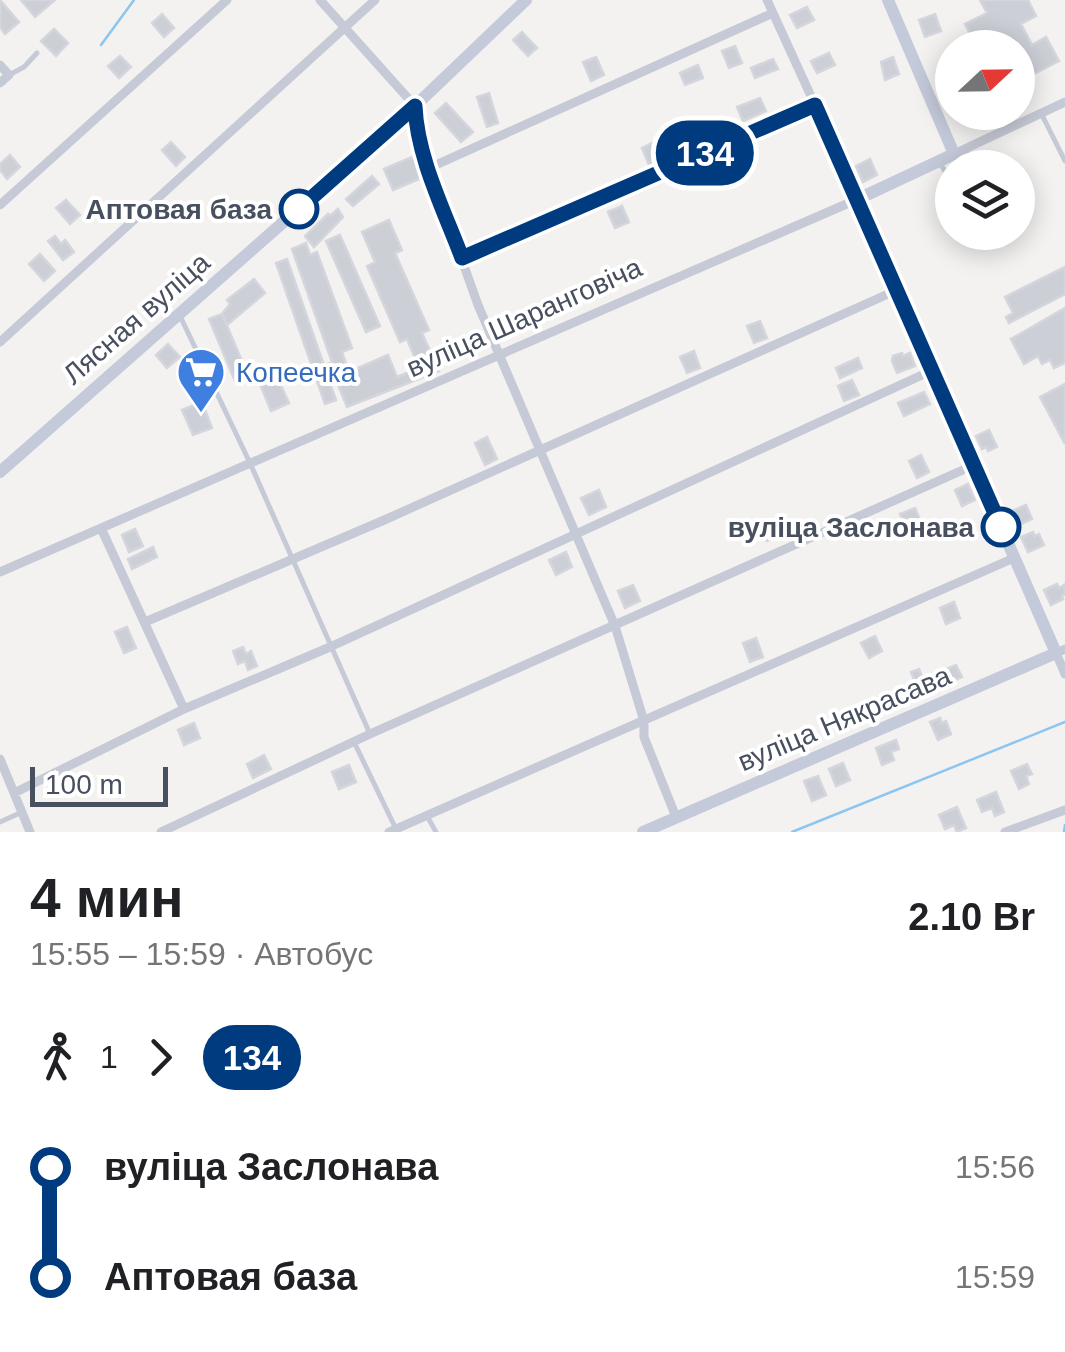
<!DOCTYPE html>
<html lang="ru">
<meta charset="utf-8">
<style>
body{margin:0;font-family:Helvetica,sans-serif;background:#f6f6f6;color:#202124;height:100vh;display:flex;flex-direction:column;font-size:38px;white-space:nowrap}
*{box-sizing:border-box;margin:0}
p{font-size:32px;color:#757577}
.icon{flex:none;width:55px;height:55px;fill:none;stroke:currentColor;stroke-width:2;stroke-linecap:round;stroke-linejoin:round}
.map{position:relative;height:832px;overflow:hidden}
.panel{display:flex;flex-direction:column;background:#fff;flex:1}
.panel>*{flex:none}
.badge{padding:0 20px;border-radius:32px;font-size:35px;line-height:65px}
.needle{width:65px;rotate:68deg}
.buttons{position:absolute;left:935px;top:30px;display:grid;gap:20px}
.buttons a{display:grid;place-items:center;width:100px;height:100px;border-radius:50%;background:#fff;box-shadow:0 5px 25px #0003;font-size:50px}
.scale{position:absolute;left:30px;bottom:25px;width:138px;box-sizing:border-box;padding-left:10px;border:5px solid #48505f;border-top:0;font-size:28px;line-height:35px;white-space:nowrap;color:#48505f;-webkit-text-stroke:8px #fff;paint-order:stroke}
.map>.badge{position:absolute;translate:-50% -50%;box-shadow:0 0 0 5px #fff}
.legs{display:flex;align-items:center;gap:15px;height:110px;padding:0 30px;font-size:32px}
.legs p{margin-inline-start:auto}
.summary{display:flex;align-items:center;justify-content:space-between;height:170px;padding:0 30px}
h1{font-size:55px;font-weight:600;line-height:75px}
ul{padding:0 30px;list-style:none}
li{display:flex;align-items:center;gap:35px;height:110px;font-size:38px}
li i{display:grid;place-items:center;width:15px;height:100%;margin:0 12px;background:currentColor}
li i::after{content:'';width:25px;height:25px;margin:-12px;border:8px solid;border-radius:50%;background:#fff}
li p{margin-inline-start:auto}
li:first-child i{background:linear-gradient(#0000 50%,currentColor 0)}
li:last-child i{background:linear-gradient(currentColor 50%,#0000 0)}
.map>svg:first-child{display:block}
</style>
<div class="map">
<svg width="1065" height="832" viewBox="0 0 1065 832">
<rect width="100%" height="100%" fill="#f3f2f1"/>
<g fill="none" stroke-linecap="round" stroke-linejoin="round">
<path stroke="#8cc6ef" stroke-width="2.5" d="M101,45L134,0
M792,832L1065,722
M1064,832L1065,825"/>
</g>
<path fill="#cdcfd7" stroke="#d5d6dd" stroke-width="2.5" d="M0,0L19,22L5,34L0,27Z
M21,0H55L35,17Z
M980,0H1028L1036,16L1021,24L1032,45L1046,37L1059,61L1018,82V48H1005L999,36L977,48L965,24L987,13Z
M807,7L814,20L797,28L790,15Z
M162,14L174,28L164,37L152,23Z
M935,14L941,31L925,37L919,20Z
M54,29L68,43L56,56L41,41Z
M522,32L537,48L528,56L513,40Z
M735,46L742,63L729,68L722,51Z
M829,53L835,65L817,73L811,61Z
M120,56L131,67L119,78L108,66Z
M596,57L604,75L591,81L583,62Z
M893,57L899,74L885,80L881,62Z
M773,59L778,69L755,78L751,68Z
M698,65L703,78L685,85L680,73Z
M489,93L498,123L487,127L477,97Z
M760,98L766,111L743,121L737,107Z
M446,103L473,132L461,142L435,113Z
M685,127L692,145L677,151L670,133Z
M656,141L664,159L649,165L642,148Z
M171,142L185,157L176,166L162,150Z
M10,155L20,167L7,179L0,170V164Z
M417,155L426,176L393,190L384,169Z
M870,159L877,175L863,182L856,166Z
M372,176L379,184L353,206L346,199Z
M66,200L80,215L70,224L56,208Z
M622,206L629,222L615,228L608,212Z
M338,209L343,217L314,247L305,236L328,214L330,216Z
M389,220L402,250L395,253L429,330L422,333L439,371L347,407L329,363L332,362L292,249L306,243L310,255L317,252L352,348L342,352L349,372L388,355L397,377L419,368L407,339L400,342L367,266L375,262L362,232Z
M340,235L380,326L366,332L326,241Z
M55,236L61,244L65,240L74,252L63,260L48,241Z
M40,254L55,271L44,281L29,264Z
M287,259L336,400L325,404L276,263Z
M1065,267V294L1009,323L1006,317L1013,313L1005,297Z
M254,279L265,293L227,325L222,314L230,304L227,300Z
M1065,308V363L1054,368L1050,360L1042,364L1038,356L1024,364L1011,339Z
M222,314L248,375L235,381L209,319Z
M760,321L767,338L754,343L747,326Z
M168,344L180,357L167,368L156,355Z
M694,351L700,368L687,373L680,357Z
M902,353L903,356L910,353L915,366L897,373L892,361L893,356Z
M858,358L862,368L840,378L836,368Z
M272,366L289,403L271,411L256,374Z
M852,380L859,395L844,401L838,386Z
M1065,384V444L1040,397Z
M924,392L930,404L904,416L898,403Z
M202,402L212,428L193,435L182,410Z
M989,430L997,447L988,451L987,447L982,449L976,436Z
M487,437L497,459L485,465L475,443Z
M921,455L929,472L917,478L909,461Z
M968,484L975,500L962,506L955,490Z
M599,490L606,507L589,515L581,498Z
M1026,505L1032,519L1017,526L1010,512Z
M915,508L921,522L906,528L900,514Z
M779,521L785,534L767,541L762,528Z
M135,529L143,546L129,552L122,535Z
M1033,532L1035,536L1039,534L1044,545L1028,552L1021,537Z
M153,547L157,557L132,569L128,559Z
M566,552L572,567L556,575L549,560Z
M1057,584L1059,588L1064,585L1065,594L1062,596L1063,599L1051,605L1044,590Z
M633,585L640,601L625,608L618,591Z
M954,602L960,618L946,624L940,608Z
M127,627L136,648L124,653L115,632Z
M875,636L882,651L869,658L861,643Z
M756,638L763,657L750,662L743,643Z
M243,647L246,654L251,651L257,666L248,670L245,661L238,664L233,651Z
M956,665L962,677L944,685L939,672Z
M919,669L923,679L929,677L935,690L921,696L911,672Z
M883,695L888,710L868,718L862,704Z
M940,718L942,723L946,721L951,734L938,740L930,722Z
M194,723L200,738L184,745L178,730Z
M896,740L899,749L891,752L894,760L882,765L876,748Z
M264,755L271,769L253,778L247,764Z
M843,763L850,780L836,786L829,769Z
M1027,764L1032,774L1026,776L1029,784L1019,789L1011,771Z
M349,765L356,782L339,789L332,772Z
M818,776L826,795L812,801L804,781Z
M996,792L1004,812L995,816L992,808L982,812L977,800Z
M957,807L966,828L957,832L954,825L945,829L939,815Z"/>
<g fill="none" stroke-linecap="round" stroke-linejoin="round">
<path stroke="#c5cad6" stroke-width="5" d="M9,75L24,67L37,53
M1041,113L1065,161
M966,148L971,168
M939,161L947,175L952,178
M181,318L250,463L370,734
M354,742L396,829
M427,816L436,832
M0,822L20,813"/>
<path stroke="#c5cad6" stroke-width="9" d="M320,0L415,106L416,124L429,168L478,305L615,626L644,721V737L676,817
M0,65L9,75L0,83
M954,154L1065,102
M429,168L773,13
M0,205L227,0
M462,258L815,105
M0,342L375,0
M101,528L184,709
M0,572L858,199L767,0
M145,622L382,521L897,290
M1065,649L1056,653L1065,674
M0,759L30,832
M14,793L184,709L330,647L933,370
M161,832L370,734L974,465
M389,832L1014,558
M1005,832L1065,810"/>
<path stroke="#c4cada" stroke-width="12" d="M0,472L415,106L526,0
M643,832L1056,653L858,199L954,154L888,0"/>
</g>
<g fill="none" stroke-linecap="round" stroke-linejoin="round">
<g stroke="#fff" stroke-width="22">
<path id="line-1" d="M299,209L415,106C417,157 444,210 462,258L815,105L1001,527"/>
</g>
<use href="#line-1" stroke="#003b80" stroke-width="15"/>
</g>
<defs>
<g id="supermarket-pin" transform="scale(2.5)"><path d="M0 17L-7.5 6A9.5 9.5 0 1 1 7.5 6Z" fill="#3f7fe0" stroke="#fff"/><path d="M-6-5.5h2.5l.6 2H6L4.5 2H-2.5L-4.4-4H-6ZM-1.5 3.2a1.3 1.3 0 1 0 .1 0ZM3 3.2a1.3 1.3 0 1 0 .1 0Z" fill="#fff"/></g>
</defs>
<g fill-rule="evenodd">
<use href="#supermarket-pin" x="201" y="372"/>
</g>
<g fill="#fff" stroke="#003b80" stroke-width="5">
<circle cx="299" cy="209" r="18"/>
<circle cx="1001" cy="527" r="18"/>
</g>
<g text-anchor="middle" stroke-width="8" stroke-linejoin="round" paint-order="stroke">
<g font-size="28" font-weight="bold" fill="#48505f" stroke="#fff" text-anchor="end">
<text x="272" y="219">Аптовая база</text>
<text x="974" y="537">вуліца Заслонава</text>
</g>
<g font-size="28" fill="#48505f" stroke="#fff">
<text transform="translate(524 317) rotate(-24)" y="10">вуліца Шаранговіча</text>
<text transform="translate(136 318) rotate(-41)" y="10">Лясная вуліца</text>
<text transform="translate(844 718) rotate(-23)" y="10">вуліца Някрасава</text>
</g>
<g font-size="28" fill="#366cbe" stroke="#fff" text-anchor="start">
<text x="236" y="382">Копеечка</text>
</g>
</g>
</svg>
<div class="buttons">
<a><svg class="needle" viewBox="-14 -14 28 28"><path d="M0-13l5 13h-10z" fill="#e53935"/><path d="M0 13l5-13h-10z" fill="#757577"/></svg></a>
<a><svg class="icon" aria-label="layers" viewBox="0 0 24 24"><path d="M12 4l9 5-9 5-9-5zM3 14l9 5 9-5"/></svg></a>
</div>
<div class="scale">100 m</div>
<b class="badge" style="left:705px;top:153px;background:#003b80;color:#fff">134</b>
</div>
<section class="panel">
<div class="summary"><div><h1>4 мин</h1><p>15:55 – 15:59 · Автобус</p></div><b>2.10 Br</b></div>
<div class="legs"><svg class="icon" aria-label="walk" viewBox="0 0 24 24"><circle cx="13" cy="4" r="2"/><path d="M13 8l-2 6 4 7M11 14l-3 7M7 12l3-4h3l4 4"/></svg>1<svg class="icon" aria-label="forward" viewBox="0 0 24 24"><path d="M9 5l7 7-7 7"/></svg><b class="badge" style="background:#003b80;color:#fff">134</b></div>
<ul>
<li><i style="color:#003b80"></i><b>вуліца Заслонава</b><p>15:56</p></li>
<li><i style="color:#003b80"></i><b>Аптовая база</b><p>15:59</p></li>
</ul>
</section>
